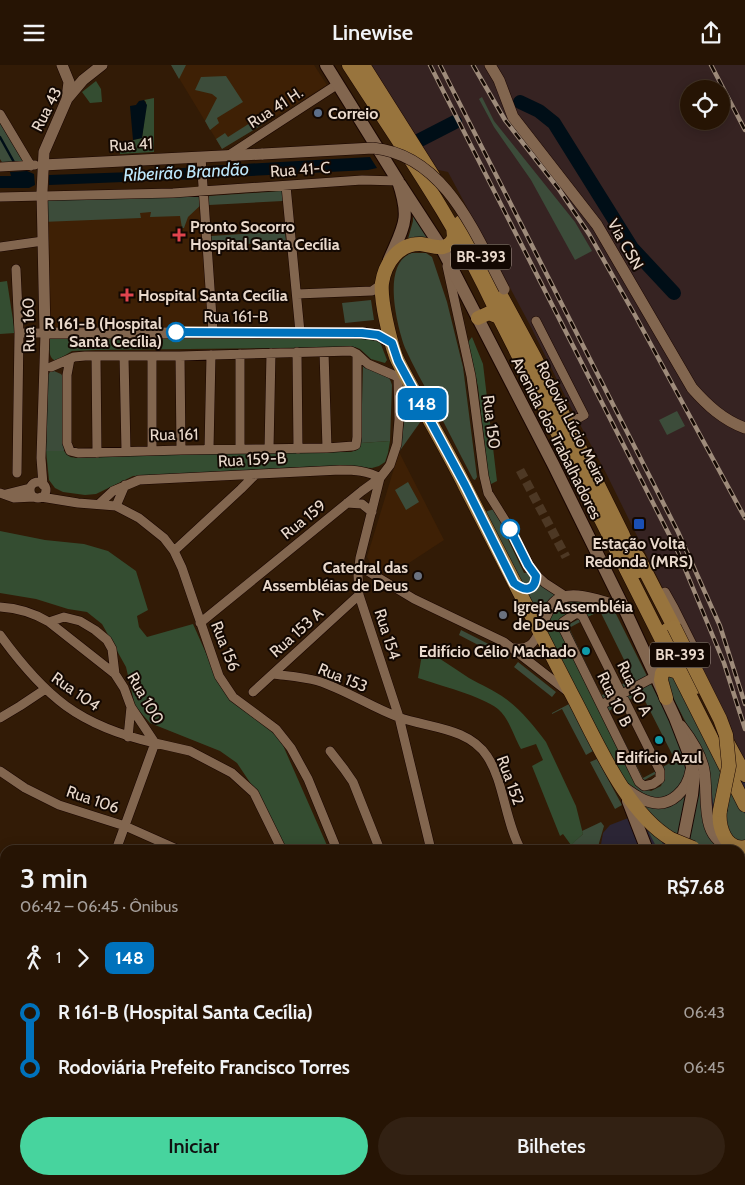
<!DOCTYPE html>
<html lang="pt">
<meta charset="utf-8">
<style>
body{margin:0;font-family:Cabin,sans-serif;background:#322113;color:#f1f3f6;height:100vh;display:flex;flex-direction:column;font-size:19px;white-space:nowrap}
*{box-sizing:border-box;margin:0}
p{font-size:16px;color:#a49e9a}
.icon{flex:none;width:28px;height:28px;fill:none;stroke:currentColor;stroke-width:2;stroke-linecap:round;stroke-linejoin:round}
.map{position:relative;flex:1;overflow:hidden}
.panel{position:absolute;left:0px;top:780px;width:745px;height:340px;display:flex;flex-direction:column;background:#261404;border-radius:15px 15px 0 0;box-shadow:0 2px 12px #0003,0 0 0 1px #423326}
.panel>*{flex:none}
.badge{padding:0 10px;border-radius:8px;font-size:18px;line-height:32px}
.controls{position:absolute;left:680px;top:15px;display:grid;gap:10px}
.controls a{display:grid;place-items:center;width:50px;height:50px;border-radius:50%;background:#261404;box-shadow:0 2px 12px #0003,0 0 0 1px #423326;font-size:25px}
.map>.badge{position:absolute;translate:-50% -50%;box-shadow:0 0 0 2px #fff}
.legs{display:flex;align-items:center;gap:8px;height:55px;padding:0 20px;font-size:16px}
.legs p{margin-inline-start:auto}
.summary{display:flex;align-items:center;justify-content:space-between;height:85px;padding:0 20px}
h1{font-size:28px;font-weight:600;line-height:38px}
.cta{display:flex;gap:10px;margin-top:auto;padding:10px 20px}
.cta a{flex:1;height:58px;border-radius:30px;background:#47d49e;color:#111;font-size:20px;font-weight:600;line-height:58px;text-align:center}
.cta a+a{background:#322113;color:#f1f3f6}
ul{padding:0 20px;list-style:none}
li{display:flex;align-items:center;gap:18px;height:55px;font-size:19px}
li i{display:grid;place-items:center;width:8px;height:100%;margin:0 6px;background:currentColor}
li i::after{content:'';width:12px;height:12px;margin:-6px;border:4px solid;border-radius:50%;background:#261404}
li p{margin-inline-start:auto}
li:first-child i{background:linear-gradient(#0000 50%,currentColor 0)}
li:last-child i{background:linear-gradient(currentColor 50%,#0000 0)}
header{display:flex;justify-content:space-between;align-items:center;height:65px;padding:0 20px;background:#261404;font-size:22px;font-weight:600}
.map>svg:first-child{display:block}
</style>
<header><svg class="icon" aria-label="menu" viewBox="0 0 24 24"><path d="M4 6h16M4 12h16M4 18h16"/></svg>Linewise<svg class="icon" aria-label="share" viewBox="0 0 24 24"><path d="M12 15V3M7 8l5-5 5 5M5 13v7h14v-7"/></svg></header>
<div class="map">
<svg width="745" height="1120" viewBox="0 0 745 1120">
<rect width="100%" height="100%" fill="#321b06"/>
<path fill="#2b2535" d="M745,708V1120H664L663,1115H740V785H600L603,768L610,760Z"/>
<path fill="#362322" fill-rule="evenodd" d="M367,0H745V697L671,540L607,410L569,339L531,262L448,107L434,104ZM689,24H721V56H689Z"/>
<path fill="#3e2005" d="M171,0H314L327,20L222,84Z
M203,126L213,267L45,268L42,131Z
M399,387L444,475L389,511L372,501L367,492Z"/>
<path fill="#3c4c3a" d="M171,0H186L179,14Z
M226,11L243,37L217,53L219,58L210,65L205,56L217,33L212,29L195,25L201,12Z
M482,32L494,56L575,157L592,186L575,195L531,115L494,62L479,34Z
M0,49L31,101L5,102L0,94Z
M258,53L262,60L222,84L216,74L225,68L228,72Z
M203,126L204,137L188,152L184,163H182L180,151L150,152L151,147L140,148L141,153L42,157V131Z
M282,126L283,136L209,140V131Z
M413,145L432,177L408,174L413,156Z
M285,166L286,177L212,181L211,171Z
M412,188H426L432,192L447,237L463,302L477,412L475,415L473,414C459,388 446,361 432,335C423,318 413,301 405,283C397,261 381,198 412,188Z
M371,235L374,255L345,258L342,238Z
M363,301C375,309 388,303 392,320L390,376L361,378Z
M54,306L61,309L63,312L64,386H46L48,310L50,307Z
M407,328L421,356L399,387L404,358L405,329Z
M677,346L685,361L667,370L659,355Z
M408,417L419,437L406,445L395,425Z
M494,444L504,461L502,462L524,508H531L533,516L524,522L485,447Z
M539,517L557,531L540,556L525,527Z
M574,533L614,545L647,611L621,625L619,621L633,613L600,546L585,553L582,548L562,554L643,724L651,726L661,721L664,713L661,703L675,695L641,628L627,636L624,631L650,617L681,678L687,699L681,725L655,735L632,724L547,568Z
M579,554L582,556L569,563L597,621L602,630L616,623L619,628L601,637L566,561Z
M461,565L510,590L508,594L485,581L484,583L459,570Z
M518,597L556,627L552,632L514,602Z
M673,610L734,724L745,749V778L737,779L714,743L709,708L703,691L665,617L666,612Z
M621,633L623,637L609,646L643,713L658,705L659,707L641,717L604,643Z
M569,639L593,686L586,690L562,644L552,649V648Z
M597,694L622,740L615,744L590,697Z
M700,715L721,784L724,785H707L685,777Z
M690,726L681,775L642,744L647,739Z
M601,757L604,761L597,785H570L568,782L583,769L582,766Z
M646,762L662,777L664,782L659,784L657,783Z"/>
<path fill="#344d31" d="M96,16L101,24L102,37L90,38L82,27Z
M154,33V87L120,89L119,82H127L133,75L142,73L146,37L144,35Z
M7,216L15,268L0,269V217Z
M472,272L483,299L497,416L489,420L478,322L468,277Z
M189,273L375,274L380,277L387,295L385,298L371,294L360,284L355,282L96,285L72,286L56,296C47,293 50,282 50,274Z
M390,376L388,388L385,397L379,401L372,403L340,401L303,402L133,411L96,429L85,430L63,427L55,423L49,415L46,386H64L70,392L77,393L210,388L351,387L357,385L361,378Z
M0,466L45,475L84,479L108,486L136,506L148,545L137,551L139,562L147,572L193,559L218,615L278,669L329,785H286L257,728L237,698L220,686L150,658L135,641L126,602L102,559L87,547L68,544L36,534L0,528Z
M566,535L602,538L600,546L585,553L582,548L562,554L637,719L632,724L627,719L613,694L546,565L554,544Z
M423,583C439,593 454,603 469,613C481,620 494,625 506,634C522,646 534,661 546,677L576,741L583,769L571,780L563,769L560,771L532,701L543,695L536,679L521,684C514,672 509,653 498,644C482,631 438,620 418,613Z
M0,861L5,868V1082L0,1084Z"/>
<path fill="#000e17" d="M144,35L147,40L142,73L133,75L130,41L136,40L139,36Z
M370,92L377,103L368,105L209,113L208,101Z
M196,102L197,114L49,120V110L133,107Z
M27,106L34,109L35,120L29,123H0V111H11L10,107Z"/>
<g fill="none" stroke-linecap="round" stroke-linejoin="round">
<path stroke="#000e17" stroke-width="2.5" d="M0,72L15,99"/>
<path stroke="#000e17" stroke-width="14" d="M520,37L539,46L554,58L632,183L674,228
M418,76L455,57"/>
<path stroke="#4d3824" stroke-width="9" stroke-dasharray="9 4.5" stroke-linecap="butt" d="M520,405L566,492"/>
<g stroke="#190500" stroke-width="10">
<path id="minor" d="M0,49L31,101
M229,90L338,19
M201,92L213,267
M0,102L35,100
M286,121L300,267
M0,132L173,128L362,115L398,116
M0,182L43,176
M447,201L471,311L484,411L488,428L508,460L533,507L545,518L565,531
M16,204L19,268L17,408
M297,229L372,226L382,219
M536,256L584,350L568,359
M19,268H45L41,393L43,420
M297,287L298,384
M324,287L327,383
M96,291L97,388
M124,291L126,386
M180,291L181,385
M70,294L67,310V378L70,386L78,388L181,385L327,383L353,381L356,380L357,372V289
M51,302L74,292L85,291H180L351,286L357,289L368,299L398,312
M403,305L398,312L399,354L397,379L390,400L380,413L360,493L358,510L359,530L399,652L431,785
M209,384L211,290
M240,384V289
M269,384L271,288
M152,385V291
M30 425a8 8 0 1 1 16 0a8 8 0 1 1-16 0Z
M0,428L14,433L34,432
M6,429L30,423
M41,432L78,438L116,441L139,453L164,473L174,486L182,503L219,611L233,632L276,664L291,683L308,714L337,785
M347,438L362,439L372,447
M99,439L113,426L139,415L340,405C355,405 368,406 380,413L362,426L200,558
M116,441L125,420
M174,486L241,424L255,410
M359,501L414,534L504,577L567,626
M516,520C526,527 536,524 536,511
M665,527L674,543
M0,542C17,543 34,548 49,557L64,552L80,556L95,565L107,575L112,584L115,609L124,623L131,642L155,678L190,686L232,708L254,728L282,785
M667,548L674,543L692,579
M575,549H580L583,552L660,706V714L653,719L644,721L639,717L563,563V557Z
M49,557L115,609
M0,570C45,632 79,661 155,678L116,785
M514,583C528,585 534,579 539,567
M273,609C288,611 303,612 318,616C346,625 371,642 398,652C428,663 468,662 487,691C504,716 505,757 521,785
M253,627L359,530
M601,640L656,611
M0,653L20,641L44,625
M128,672L131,642
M330,686L344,704L353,717L380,785
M0,706L25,723L59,740L125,761L179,785
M0,809L5,813
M740,931L745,930
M0,1097L5,1094
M259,1115L261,1120
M366,1115L378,1120
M566,1115L568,1120
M631,1115L633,1120
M41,1120L44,1115
M101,1120L108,1115
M222,1120L231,1115
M462,1120L469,1115"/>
</g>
<g stroke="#190500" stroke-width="12">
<path id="tertiary" d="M62,0L69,17L67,33
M102,0L83,15L67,34L44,87L42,127L45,268H362L378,270L392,278
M490,0L499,15L513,52L597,160L692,323C707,340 723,355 745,363
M43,100L263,89
M539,567C543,557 547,543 556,536C571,523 607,538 624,543
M681,661C691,674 701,689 704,705C709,730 698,774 732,782
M626,724C633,729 641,735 650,737C671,743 688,724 691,705"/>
</g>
<g stroke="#190500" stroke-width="14">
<path id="secondary" d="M326,0L398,116C411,155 404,160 389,195
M400,119L441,182L553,399L624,543L675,653L689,689L694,711L692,730L681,785
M628,736L647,785
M740,976L745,995
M707,1115L708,1120"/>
</g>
<g stroke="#190500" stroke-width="15">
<path id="primary" d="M349,0C402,82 459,162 499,252L745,740
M363,0L433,111
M461,157L535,293L622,468L638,506
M453,161L454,172C452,177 449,181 443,182C436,183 428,180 421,179C399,178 385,198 382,218C380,235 390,275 396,292C402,305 410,318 417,332C433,362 450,391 465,421C501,490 535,558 570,626C595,672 625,747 671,774
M478,253L489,248L499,252
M638,492L674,562
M667,565L696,622
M666,633L661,615L662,608L668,604L678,607
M726,675L745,710
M720,745C718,761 725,786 745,782"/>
</g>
<use href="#minor" stroke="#82664f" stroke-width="9"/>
<use href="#tertiary" stroke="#82664f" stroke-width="11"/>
<use href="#secondary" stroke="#82664f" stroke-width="12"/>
<use href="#primary" stroke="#98743d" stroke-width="14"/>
<g stroke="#9e8b7a" stroke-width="4.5">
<path id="rail" d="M430,0L678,487L724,598L745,664
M440,0L678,467L720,561L745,639
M473,0L505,55L558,123L589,169L636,252L745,453
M711,0L745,65"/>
</g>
<use href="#rail" stroke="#130802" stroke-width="2.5" stroke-dasharray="8" stroke-linecap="butt"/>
<g stroke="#190500" stroke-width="12" stroke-linecap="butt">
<path id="tertiary-bridge" d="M263,89L373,83C445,90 475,169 504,224"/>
</g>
<g stroke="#190500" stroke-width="15" stroke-linecap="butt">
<path id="primary-bridge" d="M674,562L720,654L726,670L729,701L720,745
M671,774L693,783"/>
</g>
<use href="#tertiary-bridge" stroke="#82664f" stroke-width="11"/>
<use href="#primary-bridge" stroke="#98743d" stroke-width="14"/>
</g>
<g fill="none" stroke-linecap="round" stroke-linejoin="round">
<g stroke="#fff" stroke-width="11">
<path id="line-1" d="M176,267L362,268L378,270L392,278L398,296L465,420L514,518C524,526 535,527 536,511L528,500L510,464"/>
</g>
<use href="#line-1" stroke="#0072bc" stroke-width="8"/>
</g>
<circle fill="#5c6f8a" stroke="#130802" stroke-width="2" cx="318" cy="48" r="5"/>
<g fill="#e0444e" stroke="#130802" stroke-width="2">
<path d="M176.5 162.5h5v5h5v5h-5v5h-5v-5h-5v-5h5z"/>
<path d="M124.5 222.5h5v5h5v5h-5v5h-5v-5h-5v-5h5z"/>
</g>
<g fill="#fff" stroke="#0072bc" stroke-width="2.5">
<circle cx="176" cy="267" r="9"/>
<circle cx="510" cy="464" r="9"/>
</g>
<rect fill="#1a4fb4" stroke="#130802" stroke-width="2" x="633" y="453" width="12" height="12" rx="2.5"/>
<g fill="#6b7280" stroke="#130802" stroke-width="2">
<circle cx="418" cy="511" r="5"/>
<circle cx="503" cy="550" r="5"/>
</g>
<g fill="#0f9aa8" stroke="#130802" stroke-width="2">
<circle cx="586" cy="586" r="5"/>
<circle cx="659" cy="675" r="5"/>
</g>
<g text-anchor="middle" stroke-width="4" stroke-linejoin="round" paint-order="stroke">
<g fill="#130802" stroke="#a99a8f" stroke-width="1">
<rect x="451" y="179.5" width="60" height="25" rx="4"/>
<rect x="650" y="577.5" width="60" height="25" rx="4"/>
</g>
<g font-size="15" font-weight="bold" fill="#e9d9cc">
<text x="481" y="197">BR-393</text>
<text x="680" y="595">BR-393</text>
</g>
<g font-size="16" fill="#e9d9cc" stroke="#130802">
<text transform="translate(275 42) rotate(-33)" y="6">Rua 41 H.</text>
<text transform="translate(46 44) rotate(-63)" y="6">Rua 43</text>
<text transform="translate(131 79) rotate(-3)" y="6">Rua 41</text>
<text transform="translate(300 104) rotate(-4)" y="6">Rua 41-C</text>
<text transform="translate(626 179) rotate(60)" y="6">Via CSN</text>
<text x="236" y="257">Rua 161-B</text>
<text transform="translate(28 260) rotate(-91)" y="6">Rua 160</text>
<text transform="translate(492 357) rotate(83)" y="6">Rua 150</text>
<text transform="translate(572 357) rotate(63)" y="6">Rodovia Lúcio Meira</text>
<text transform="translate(174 369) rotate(-1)" y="6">Rua 161</text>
<text transform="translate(557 373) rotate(63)" y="6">Avenida dos Trabalhadores</text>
<text transform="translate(252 394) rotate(-3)" y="6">Rua 159-B</text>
<text transform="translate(303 454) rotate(-39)" y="6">Rua 159</text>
<text transform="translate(296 567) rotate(-42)" y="6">Rua 153 A</text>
<text transform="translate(388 569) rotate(72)" y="6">Rua 154</text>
<text transform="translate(226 581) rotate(68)" y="6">Rua 156</text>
<text transform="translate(343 612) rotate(22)" y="6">Rua 153</text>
<text transform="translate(635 623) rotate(64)" y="6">Rua 10 A</text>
<text transform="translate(76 626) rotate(35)" y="6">Rua 104</text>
<text transform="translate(146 633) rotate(60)" y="6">Rua 100</text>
<text transform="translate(615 634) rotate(64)" y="6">Rua 10 B</text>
<text transform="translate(511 715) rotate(70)" y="6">Rua 152</text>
<text transform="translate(93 734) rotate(19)" y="6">Rua 106</text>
</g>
<g font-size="16" font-weight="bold" fill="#e9d9cc" stroke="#130802" text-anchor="start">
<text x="328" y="54">Correio</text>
<text x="190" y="167">Pronto Socorro<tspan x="190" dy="18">Hospital Santa Cecília</tspan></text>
<text x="138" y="236">Hospital Santa Cecília</text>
<text x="639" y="484" text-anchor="middle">Estação Volta<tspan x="639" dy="18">Redonda (MRS)</tspan></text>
<text x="408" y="508" text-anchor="end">Catedral das<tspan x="408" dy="18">Assembléias de Deus</tspan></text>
<text x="513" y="547">Igreja Assembléia<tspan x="513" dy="18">de Deus</tspan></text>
<text x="576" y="592" text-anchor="end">Edifício Célio Machado</text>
<text x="659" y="698" text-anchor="middle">Edifício Azul</text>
</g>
<g font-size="16" font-weight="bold" fill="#e9d9cc" stroke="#130802" text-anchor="end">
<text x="162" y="264">R 161-B (Hospital<tspan x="162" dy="18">Santa Cecília)</tspan></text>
</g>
<g font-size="18" font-style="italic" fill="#bde7fb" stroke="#130802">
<text transform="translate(186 107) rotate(-3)" y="6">Ribeirão Brandão</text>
</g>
</g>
</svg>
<div class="controls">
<a><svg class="icon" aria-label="locate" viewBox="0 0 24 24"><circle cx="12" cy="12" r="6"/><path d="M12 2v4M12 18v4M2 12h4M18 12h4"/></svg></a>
</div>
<b class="badge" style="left:422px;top:339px;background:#0072bc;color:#fff">148</b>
<section class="panel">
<div class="summary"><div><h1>3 min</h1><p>06:42 – 06:45 · Ônibus</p></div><b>R$7.68</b></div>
<div class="legs"><svg class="icon" aria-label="walk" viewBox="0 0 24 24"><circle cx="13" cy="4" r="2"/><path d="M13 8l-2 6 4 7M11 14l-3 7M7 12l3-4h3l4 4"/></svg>1<svg class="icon" aria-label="forward" viewBox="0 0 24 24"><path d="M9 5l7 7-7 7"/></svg><b class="badge" style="background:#0072bc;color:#fff">148</b></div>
<ul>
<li><i style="color:#0072bc"></i><b>R 161-B (Hospital Santa Cecília)</b><p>06:43</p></li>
<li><i style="color:#0072bc"></i><b>Rodoviária Prefeito Francisco Torres</b><p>06:45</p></li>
</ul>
<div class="cta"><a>Iniciar</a><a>Bilhetes</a></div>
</section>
</div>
